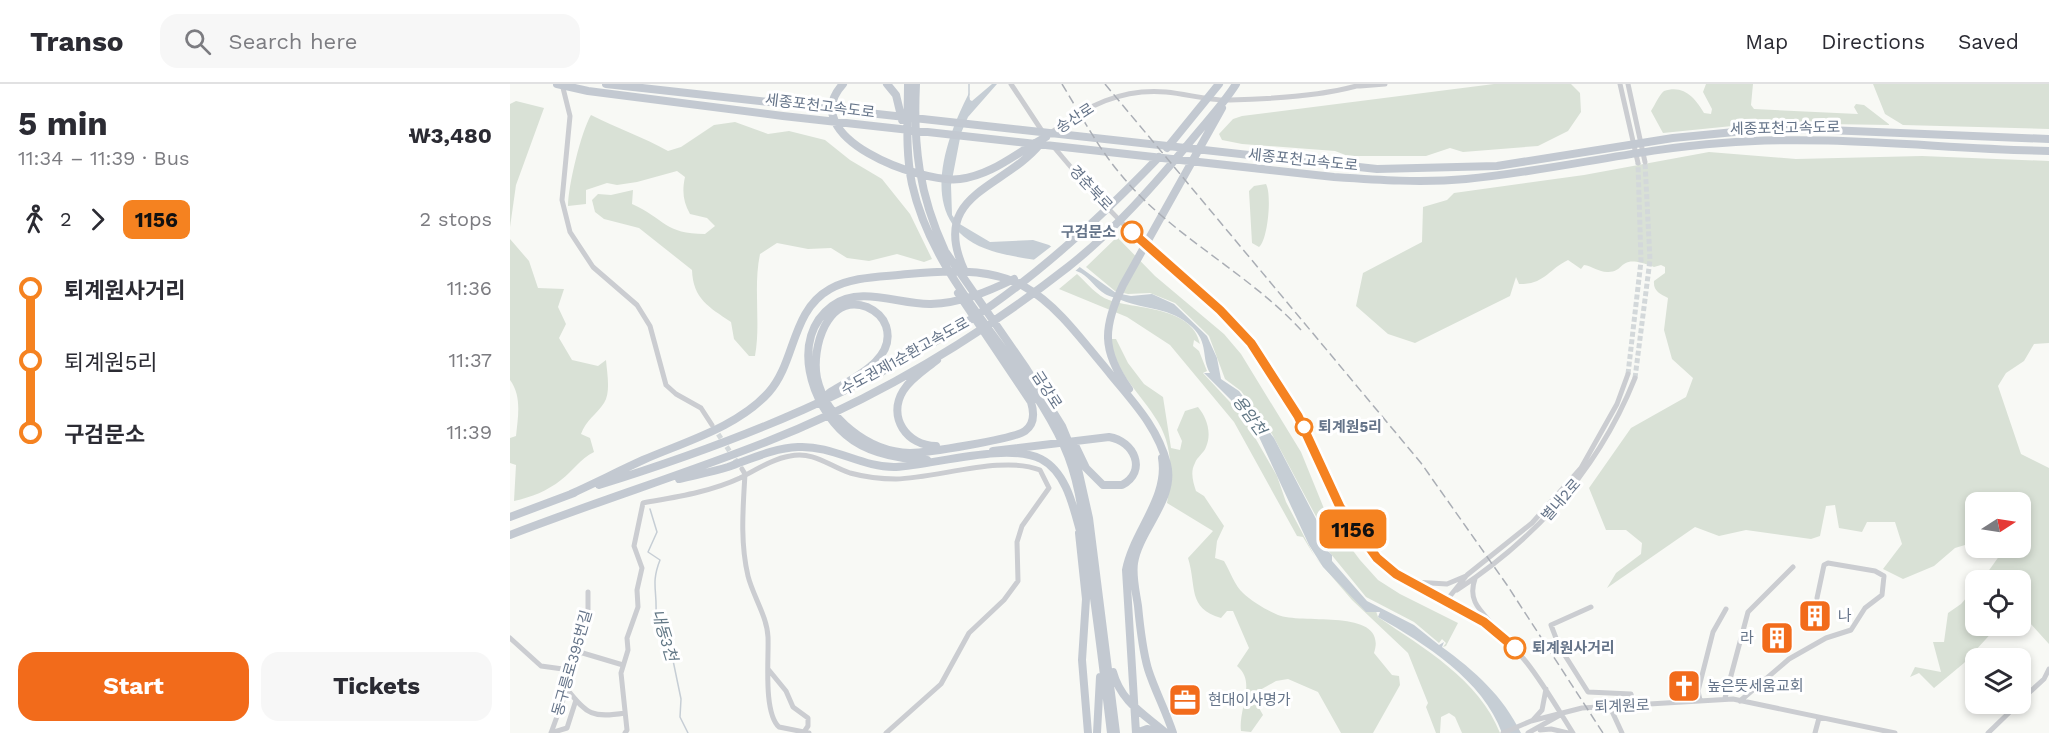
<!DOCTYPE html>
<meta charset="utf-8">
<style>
body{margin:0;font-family:"Work Sans","Noto Sans KR",sans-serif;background:#f7f7f7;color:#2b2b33;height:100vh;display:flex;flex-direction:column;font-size:22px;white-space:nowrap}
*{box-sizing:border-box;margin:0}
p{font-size:20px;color:#7c7c81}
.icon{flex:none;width:33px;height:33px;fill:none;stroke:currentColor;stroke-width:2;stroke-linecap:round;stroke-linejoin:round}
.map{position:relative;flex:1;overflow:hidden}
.side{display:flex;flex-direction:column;background:#fff;width:510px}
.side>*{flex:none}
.badge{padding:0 12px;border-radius:9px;font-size:21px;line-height:39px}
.needle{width:39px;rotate:78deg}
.buttons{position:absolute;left:1455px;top:408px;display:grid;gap:12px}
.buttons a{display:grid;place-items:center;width:66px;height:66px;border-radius:12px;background:#fff;box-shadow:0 3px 9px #0003;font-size:30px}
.map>.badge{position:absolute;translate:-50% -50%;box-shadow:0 0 0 3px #fff}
.legs{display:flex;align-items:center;gap:9px;height:66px;padding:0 18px;font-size:20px}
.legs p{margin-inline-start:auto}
.head{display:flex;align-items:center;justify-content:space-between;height:102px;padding:0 18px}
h1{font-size:33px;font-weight:700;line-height:45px}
.action{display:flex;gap:12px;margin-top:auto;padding:12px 18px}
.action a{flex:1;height:69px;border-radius:18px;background:#f26b1b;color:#fff;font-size:24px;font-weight:700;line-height:69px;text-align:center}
.action a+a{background:#f7f7f7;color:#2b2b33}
ul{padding:0 18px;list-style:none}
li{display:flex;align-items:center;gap:21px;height:72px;font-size:22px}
li i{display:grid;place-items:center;width:9px;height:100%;margin:0 8px;background:currentColor}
li i::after{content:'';width:15px;height:15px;margin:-8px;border:4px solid;border-radius:50%;background:#fff}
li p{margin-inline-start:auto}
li:first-child i{background:linear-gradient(#0000 50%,currentColor 0)}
li:last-child i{background:linear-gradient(currentColor 50%,#0000 0)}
header{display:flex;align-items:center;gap:36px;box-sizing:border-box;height:84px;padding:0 30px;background:#fff;border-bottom:2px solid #e1e1e2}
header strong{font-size:28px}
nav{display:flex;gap:33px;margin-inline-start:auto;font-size:21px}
.search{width:420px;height:54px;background:#f7f7f7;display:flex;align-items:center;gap:15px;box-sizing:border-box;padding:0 21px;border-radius:18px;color:#7c7c81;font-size:22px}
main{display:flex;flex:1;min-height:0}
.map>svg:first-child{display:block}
</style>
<header>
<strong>Transo</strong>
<div class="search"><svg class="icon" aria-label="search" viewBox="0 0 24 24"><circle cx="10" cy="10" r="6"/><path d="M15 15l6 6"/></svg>Search here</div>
<nav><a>Map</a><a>Directions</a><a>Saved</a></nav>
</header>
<main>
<section class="side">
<div class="head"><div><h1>5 min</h1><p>11:34 – 11:39 · Bus</p></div><b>₩3,480</b></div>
<div class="legs"><svg class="icon" aria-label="walk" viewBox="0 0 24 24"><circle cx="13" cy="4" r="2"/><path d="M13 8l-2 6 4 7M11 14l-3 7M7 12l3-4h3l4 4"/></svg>2<svg class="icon" aria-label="forward" viewBox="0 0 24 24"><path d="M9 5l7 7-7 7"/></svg><b class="badge" style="background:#f58220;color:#111">1156</b><p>2 stops</p></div>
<ul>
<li><i style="color:#f58220"></i><b>퇴계원사거리</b><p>11:36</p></li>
<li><i style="color:#f58220"></i><span>퇴계원5리</span><p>11:37</p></li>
<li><i style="color:#f58220"></i><b>구검문소</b><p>11:39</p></li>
</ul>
<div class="action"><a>Start</a><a>Tickets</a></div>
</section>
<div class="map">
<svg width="1539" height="649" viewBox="0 0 1539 649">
<rect width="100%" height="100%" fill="#f8f9f5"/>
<path fill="#d9e1d6" d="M984,0H1061L1070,9L1071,28L1058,47L1028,62L953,68L940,64L916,72H838L825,67L732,60L712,56L709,50L723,35L732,32Z
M1196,0H1243L1241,21L1244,25L1348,30L1344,23L1346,20L1354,21L1380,41L1252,39L1153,49L1141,27C1145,21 1149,11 1154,7C1174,0 1186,15 1194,29L1201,30L1202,25L1193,8Z
M1363,0H1539V45L1393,41L1375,30Z
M6,17L34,24L6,101L0,143V20Z
M81,31C107,44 133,53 158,67L171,63L204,41L225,38L258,50L279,47L315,56L340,76L372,95L400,130L422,175L414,178L387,170L359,177L337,174L321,164L298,165L267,159L250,170C243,204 251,239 245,272H239L224,255L221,238C199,223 183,215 182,186L129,144L94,135L85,128L82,116L88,110L101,111L123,106L122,120C155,135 155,150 195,150L205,142L197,134L180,130C173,118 172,107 175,93L167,87L127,98L107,101L97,99L76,106V120L58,122C58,102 71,48 81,31Z
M1199,68L1286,75L1412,72L1539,77V259L1524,260L1514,277L1496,289L1488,302L1511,370L1539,384V560L1520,539L1508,549L1499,542H1510V496H1472L1495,464H1510V418H1466L1465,458L1445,464L1424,482L1393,495L1373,485L1392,460L1385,438H1357L1352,448L1329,444L1325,421L1316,422L1310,452L1301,455L1236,446L1209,452L1185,443L1097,504L1106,489L1131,470L1132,459L1116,446H1096L1079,404L1121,344L1176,313L1183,294L1162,275L1154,246L1158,214C1150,210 1143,207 1144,197L1155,189V183L1151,181L1144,183C1106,168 1117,189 1097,188C1089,188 1082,182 1074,181L1071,185L1058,176C1039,185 1034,201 1009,200L1006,193L1000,212L905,259L878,250L846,222L853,189L912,158L913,123L937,116L944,109L1074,91Z
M756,100C762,110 758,156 749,163L742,159L739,107L744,102Z
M607,153L645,192L714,250L731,270L791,368L817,432L850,476L868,496L890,510L948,539L936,562L933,563L936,559L932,555L929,559L904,538L856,513L816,464L818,455L762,350L731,307L715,295L699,252L665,219L640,209L618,210L605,207L576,183Z
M0,155L19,177L28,204L54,205L48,223L56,240L49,254L62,276L88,282L96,276C97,289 101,308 94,319C86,331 76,336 71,350L80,354L84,368C70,375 63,387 51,396C37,407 22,413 4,417L6,381L0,379V354L6,352C8,333 12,312 0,296Z
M567,190C576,198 588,213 599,216C628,226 682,222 690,260L684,256L683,262L689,267L697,287L693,289L732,331L767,392L776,418L805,473L857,528L866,527L868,533C913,564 969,595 990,649H952L945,633L939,629L931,633L930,649H926L916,623L918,619L898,569L842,516L805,473L793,453L787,452L724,338L660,261L617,233L549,205Z
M601,255H606L618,279L634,300L653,313L661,364L670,366L672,357L667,346L675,327L688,323C697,334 702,349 696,363C694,369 687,373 685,379C680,388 683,398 686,407L694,412L714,442L707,457L705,474L714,477C720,487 725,502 733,509C741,517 758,527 768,531C793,541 879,523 864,569L882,591L889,592L890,601L863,649H831L808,608L778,595L766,597L750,606L745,617L753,631L741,648L731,647C728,625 747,598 727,582L739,564L723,527H717L711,534C677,524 687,503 678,474L703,447L657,419C662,392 663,363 648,338C631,309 605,290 601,255Z
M1465,504L1466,542H1493L1486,544L1454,579L1424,604L1409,589L1400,593L1405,583L1431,588L1423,558H1434L1438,529L1451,520Z"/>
<path fill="#c6ced5" d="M482,0H487L458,33L451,49L441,101L442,131L448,139L480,158L523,156L539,161L606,209L621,212L642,210L664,220L697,252L707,274L711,295L729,307L764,354L817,456L815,464L822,471V477L857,517L904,541L929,561L934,558L932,563C965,587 993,612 1011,649H992C973,596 915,560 868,533L870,528H856L813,483L799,461L749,353L734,329L694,289H700C691,274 699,259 682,243C661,223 636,226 611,216C606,214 598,212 595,210C586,205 580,194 571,189C544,175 510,176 482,167C405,143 432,62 459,9L460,16L462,17Z"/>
<path fill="#f8f9f5" d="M543,161L572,181L562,190L521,178Z"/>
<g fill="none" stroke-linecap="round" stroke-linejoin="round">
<path stroke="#c6ced5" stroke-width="1.5" d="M459,11V0
M140,425L147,448L138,468L150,476C141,499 147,505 146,528L152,534L159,557L171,615L170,633L178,649"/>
<path stroke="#d3d8da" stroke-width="5" stroke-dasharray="5 2.5" stroke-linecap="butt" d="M1118,290L1131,177L1128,79
M1125,294L1140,176L1135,78
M204,344L229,381"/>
<path stroke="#cbcdd1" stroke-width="5" d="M52,0L60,32L52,116L60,148L83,183L127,221L140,242L156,301L166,310L191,324L202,341
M501,0L534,50
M1110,0L1128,79
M1118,0L1135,78
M850,2L875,0
M542,48C576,22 612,4 656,8C678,10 699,17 720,16C760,15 815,12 853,0
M543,62C576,102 613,142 652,177C682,204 717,228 742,261C765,292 786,326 803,362C822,401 834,439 864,472C893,503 938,515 973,537C1014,564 1037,608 1063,649
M232,385L235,390C233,424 230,458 238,492C243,512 257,532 258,553C259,574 253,628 269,643L299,649
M965,495C957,517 971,527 985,543
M904,498L937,500L956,492
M947,506C1028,453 1089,384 1125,294
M936,517L957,491L1022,439L1071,384L1107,320L1118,290
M1081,523L1041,541L1049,562L1078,608L1121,610L1124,622
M0,554L31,582L60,586
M66,567L113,581
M258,585L276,607L283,623L298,634V642L294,648
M57,605C77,631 83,634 115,629
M1215,614L1238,528L1283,483
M1190,616L1188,607L1203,548L1216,525
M1230,617L1279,575L1316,554L1341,546L1355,524L1372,511L1374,492L1365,487L1318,479L1314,481L1307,514
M1510,617L1534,595L1539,585
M1100,623L1112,649
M1023,636L1032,626L1036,605
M1030,646L1041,645L1058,649
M41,649L57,605L60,586L78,533V508
M41,649L57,644L66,616
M115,649L117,646L111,589L118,566L117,554L128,523L127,506L132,484L124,462L133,419C166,413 200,408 230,394C246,386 262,375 280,372C304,367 319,382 340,389C355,393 371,395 386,395C428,394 493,371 530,386L539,404L512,442L507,458L508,497L494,516L459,549L431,600L376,649
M993,649L1021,637L1072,624L1223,615L1385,649
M1018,649L1050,631
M1305,649L1309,634
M1478,649L1508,620"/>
<path stroke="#c3c9d1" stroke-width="8" d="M47,0L78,7L273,32L824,93C868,96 912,99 956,95C1042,87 1126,65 1212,59C1321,50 1430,65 1539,67
M96,0L867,85L987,82L1163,54L1245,46L1293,45L1539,55
M333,0C284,53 411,100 450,95C483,91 507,68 536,53
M377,0L386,11L392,36
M398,0C398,34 395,66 402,100C425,202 512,270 554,362C570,397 573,435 578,473C587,531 594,590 601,649
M406,0C403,62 409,110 435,167L516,284L552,342L566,376L579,434L606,649
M657,64L709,0
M455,188C418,109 493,106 531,59
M619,305C591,266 593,243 613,201L712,24
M319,309C341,295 387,276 376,242C373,233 366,227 357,223C317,208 301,265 307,294C316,334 358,368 400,369C416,369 504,355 515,347C525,340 524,328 521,318L448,209
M426,362C397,362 377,333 393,307C401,294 416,285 427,276
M483,367L599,353C624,357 638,387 612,401H593L576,384L565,361
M417,376C389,375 358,370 336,351C301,321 279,254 322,222C350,201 390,221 421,220C451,219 477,208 504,195
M169,395C185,391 202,388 218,383C241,375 264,364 288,363C323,361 352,384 386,383C424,381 497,358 531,375C558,389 564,427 572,454
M89,401C227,358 363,304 482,221C543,178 597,127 649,73
M61,410C85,399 109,387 133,376C174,358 228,343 259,308C286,277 281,227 320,205C342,192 373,193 398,190C514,178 532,206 601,291C624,319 648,344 657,380C666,415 629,446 624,479C622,493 626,508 628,522C630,543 632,564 638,585C645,607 656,627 663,649
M0,433L64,409
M569,449L576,515L572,576L578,649
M0,451C85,418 172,391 256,358C363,316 467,254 558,183C605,146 646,99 684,53C698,36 714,19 726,0
M603,588C611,618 634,630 656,649
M587,649L590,593
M626,649L616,486C623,448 659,414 652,374
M626,649L637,645L650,648"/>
<path stroke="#aaaeb5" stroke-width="1.5" stroke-dasharray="9 4.5" stroke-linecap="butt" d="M552,0C571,31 588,64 612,92C660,151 739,189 792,247
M595,0L911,379L997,501L1093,649"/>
</g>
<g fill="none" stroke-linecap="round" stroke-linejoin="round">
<g stroke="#fff" stroke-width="14">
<path id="line-1" d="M622,148L710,226L741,259L788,332L830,423L867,474L886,490L974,538L1005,564"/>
</g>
<use href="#line-1" stroke="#f58220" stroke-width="9"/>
</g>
<defs>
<g id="building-square" transform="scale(1.725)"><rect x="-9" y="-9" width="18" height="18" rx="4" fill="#f26b1b" stroke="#fff"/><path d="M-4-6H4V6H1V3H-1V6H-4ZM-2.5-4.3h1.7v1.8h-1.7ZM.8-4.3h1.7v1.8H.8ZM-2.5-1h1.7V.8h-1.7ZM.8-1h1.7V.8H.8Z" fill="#fff"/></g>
<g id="church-square" transform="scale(1.725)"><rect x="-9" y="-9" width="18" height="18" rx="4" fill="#f26b1b" stroke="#fff"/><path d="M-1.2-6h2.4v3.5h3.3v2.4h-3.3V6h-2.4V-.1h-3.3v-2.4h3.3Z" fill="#fff"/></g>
<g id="office-square" transform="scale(1.725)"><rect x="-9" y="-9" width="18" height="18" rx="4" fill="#f26b1b" stroke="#fff"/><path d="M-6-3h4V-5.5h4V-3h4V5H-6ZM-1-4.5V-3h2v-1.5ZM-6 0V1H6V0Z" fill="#fff"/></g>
</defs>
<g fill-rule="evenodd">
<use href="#building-square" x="1305" y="532"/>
<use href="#building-square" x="1267" y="554"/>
<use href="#church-square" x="1174" y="602"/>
<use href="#office-square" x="675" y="616"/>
</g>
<g fill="#fff" stroke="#f58220" stroke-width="3">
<circle cx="622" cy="148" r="10"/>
<circle cx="794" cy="343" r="8"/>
<circle cx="1005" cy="564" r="10"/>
</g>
<g text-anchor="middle" stroke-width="6" stroke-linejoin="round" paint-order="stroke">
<g font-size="15" fill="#657489" stroke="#fff">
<text transform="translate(310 22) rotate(7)" y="5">세종포천고속도로</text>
<text transform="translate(565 34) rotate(-33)" y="5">송산로</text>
<text transform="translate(1275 44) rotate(-1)" y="5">세종포천고속도로</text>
<text transform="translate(793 76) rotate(6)" y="5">세종포천고속도로</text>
<text transform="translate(581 104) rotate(47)" y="5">경춘북로</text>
<text transform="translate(395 272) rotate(-29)" y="5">수도권제1순환고속도로</text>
<text transform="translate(537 306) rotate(57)" y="5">금강로</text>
<text transform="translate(1051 416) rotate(-49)" y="5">별내2로</text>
<text transform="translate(62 579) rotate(-74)" y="5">동구릉로395번길</text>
<text transform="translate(1112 622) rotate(-2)" y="5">퇴계원로</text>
</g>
<g font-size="15" font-weight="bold" fill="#657489" stroke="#fff" text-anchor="start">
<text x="606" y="153" text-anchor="end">구검문소</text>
<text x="808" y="348">퇴계원5리</text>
<text x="1022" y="569">퇴계원사거리</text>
</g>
<g font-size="15" fill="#657489" stroke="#fff" text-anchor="start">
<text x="1328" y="537">나</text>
<text x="1244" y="559" text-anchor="end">라</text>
<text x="1197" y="607">높은뜻세움교회</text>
<text x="698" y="621">현대이사명가</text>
</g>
<g font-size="16" font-style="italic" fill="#607684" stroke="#fff">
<text transform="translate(740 331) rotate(54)" y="6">용암천</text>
<text transform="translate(155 551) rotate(73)" y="6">내동3천</text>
</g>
</g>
</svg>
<div class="buttons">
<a><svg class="needle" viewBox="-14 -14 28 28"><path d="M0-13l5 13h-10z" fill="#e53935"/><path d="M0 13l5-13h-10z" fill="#7c7c81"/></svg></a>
<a><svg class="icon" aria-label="locate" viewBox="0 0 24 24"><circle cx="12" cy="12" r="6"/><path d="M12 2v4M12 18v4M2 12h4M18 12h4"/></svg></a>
<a><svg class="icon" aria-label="layers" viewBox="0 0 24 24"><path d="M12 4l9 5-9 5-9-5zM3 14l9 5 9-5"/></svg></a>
</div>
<b class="badge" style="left:843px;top:445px;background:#f58220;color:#111">1156</b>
</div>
</main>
